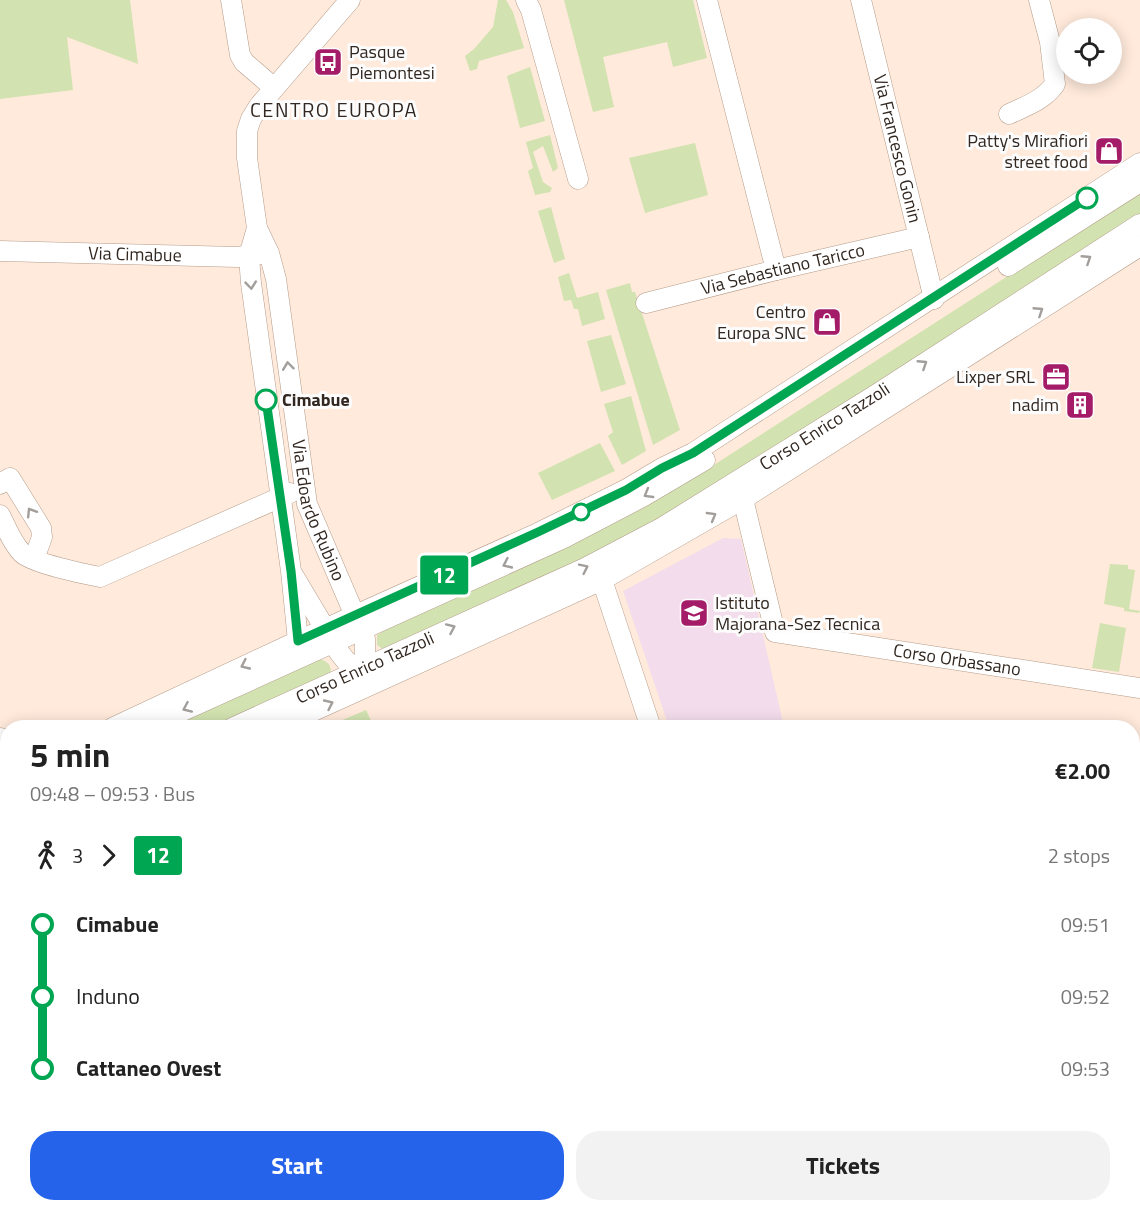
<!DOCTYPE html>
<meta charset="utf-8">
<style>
body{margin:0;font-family:"Titillium Web",sans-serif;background:#f2f2f2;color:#222;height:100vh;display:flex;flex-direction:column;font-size:22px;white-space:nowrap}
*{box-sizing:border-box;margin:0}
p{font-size:20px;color:#767676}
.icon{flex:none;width:33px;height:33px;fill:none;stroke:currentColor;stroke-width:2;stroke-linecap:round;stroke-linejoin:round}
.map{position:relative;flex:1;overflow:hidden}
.details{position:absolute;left:0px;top:720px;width:1140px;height:492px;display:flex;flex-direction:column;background:#fff;border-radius:24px 24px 0 0;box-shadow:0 3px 15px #0003}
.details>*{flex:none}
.badge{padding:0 12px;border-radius:4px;font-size:21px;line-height:39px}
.fabs{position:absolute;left:1056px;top:18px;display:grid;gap:12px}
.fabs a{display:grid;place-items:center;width:66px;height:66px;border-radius:50%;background:#fff;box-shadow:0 3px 15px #0003;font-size:30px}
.map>.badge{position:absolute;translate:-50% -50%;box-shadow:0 0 0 3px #fff}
.legs{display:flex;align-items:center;gap:9px;height:66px;padding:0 30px;font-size:20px}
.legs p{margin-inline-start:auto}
.summary{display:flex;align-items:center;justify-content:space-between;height:102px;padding:0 30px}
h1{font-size:33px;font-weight:700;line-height:45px}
.primary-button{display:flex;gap:12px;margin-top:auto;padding:12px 30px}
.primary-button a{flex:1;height:69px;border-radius:24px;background:#2563eb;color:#fff;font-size:24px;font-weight:700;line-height:69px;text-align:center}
.primary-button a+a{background:#f2f2f2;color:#222}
ul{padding:0 30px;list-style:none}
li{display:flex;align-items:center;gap:21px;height:72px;font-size:22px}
li i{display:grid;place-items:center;width:9px;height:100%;margin:0 8px;background:currentColor}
li i::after{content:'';width:15px;height:15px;margin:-8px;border:4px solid;border-radius:50%;background:#fff}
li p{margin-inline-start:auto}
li:first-child i{background:linear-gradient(#0000 50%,currentColor 0)}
li:last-child i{background:linear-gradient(currentColor 50%,#0000 0)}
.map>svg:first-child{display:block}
</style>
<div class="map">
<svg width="1140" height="1212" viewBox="0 0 1140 1212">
<rect width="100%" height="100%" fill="#ffeadb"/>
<path fill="#f3ddec" d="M723,538L741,539L784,727H669L623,591Z"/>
<path fill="#d2e2b0" d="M0,0H130L138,64L67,37L73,90L0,99Z
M498,0H506L513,12L524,48L479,61L477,69L470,71L465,56L474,49L493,27Z
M564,0H693L707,58L673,67L667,42L603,57L614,107L593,112Z
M530,67L545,121L520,128L507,76Z
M550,135L558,168L553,172L543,146L533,152L543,182L552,188L550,192L535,195L528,171L533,168L526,142Z
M695,143L708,195L645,213L629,158Z
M1140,191V217L653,526L385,651L377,645V635L387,629L703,472Z
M551,207L565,259L554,263L538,211Z
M569,273L577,298L598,292L605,319L582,326L578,309H574L571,300L564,301L558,277Z
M630,283L632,292H635L680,430L653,445L606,290Z
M611,335L626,384L601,392L587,341Z
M631,396L646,451L622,465L608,436L613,432L604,404Z
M600,443L615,471L552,500L538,473Z
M1110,564L1128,565V569L1135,570L1129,609L1140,611L1139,613L1124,611V608L1104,604Z
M1100,623L1126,628L1119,672L1092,668Z
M319,659C330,661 334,669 328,679L220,727L167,728Z
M366,710L374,727H326Z
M0,829L7,836L8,921L0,925Z
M59,1204L135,1205L138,1212H42Z"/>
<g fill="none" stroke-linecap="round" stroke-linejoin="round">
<g stroke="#b49c8a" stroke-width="21">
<g id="minor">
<path d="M231,0L240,55L244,62L273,87"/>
<path id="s1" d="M350,0L259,106L251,119L247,131V158L257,228L269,253L276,279L307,504L365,639V657L360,670"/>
<path d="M526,0L531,10L578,179"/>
<path d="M707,0L776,270"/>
<path id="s2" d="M861,0L934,299"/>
<path d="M1009,114C1026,106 1044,100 1055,84L1050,42L1039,0"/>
<path d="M257,228L249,256L251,283L291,571L298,641"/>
<path id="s3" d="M0,251L237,257L261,254"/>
<path d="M1008,266L1140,182"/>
<path id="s4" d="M646,303L776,270L919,237"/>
<path d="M0,484L10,478L41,528L42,537L34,559"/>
<path id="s5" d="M743,499L775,632L1140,688"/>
<path d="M0,515C6,527 12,543 22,553C32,563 84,574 100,577L290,493"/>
<path d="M293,575L339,652L346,661L360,670"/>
<path d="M602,580L651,728"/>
<path d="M112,728L298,641L538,533L625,490L662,468L693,453L1140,163"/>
<path d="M145,728L564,538L644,496L705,460"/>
<path id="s6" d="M232,728L585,568L663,527L874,396L1140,224"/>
<path d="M276,728L602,580L743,499L1140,246"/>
<path d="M0,738L8,740"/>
<path d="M0,774L8,772"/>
<path d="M0,789L8,796"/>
<path d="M0,812L8,816"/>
<path d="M1132,1173L1140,1174"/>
<path d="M842,1212L866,1204"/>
</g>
</g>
<g stroke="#b49c8a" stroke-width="27">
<path id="major" d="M1132,1143L1140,1095
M1122,1212L1123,1204"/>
</g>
<use href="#minor" stroke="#fff" stroke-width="20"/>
<use href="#major" stroke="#fff" stroke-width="26"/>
</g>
<defs><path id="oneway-chevron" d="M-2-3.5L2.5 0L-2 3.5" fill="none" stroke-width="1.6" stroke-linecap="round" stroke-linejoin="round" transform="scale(1.5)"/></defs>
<g stroke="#a29e9b">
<use href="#oneway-chevron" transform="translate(1087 259) rotate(-33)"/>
<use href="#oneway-chevron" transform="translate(251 285) rotate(84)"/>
<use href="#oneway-chevron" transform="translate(1039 311) rotate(-33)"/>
<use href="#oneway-chevron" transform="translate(923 364) rotate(-33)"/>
<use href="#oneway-chevron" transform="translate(288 366) rotate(-97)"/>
<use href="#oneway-chevron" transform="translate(648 494) rotate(150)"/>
<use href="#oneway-chevron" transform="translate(31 512) rotate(-122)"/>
<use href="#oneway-chevron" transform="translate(712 516) rotate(-30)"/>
<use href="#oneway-chevron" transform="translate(507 564) rotate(155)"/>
<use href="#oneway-chevron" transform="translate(584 568) rotate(-26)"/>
<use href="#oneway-chevron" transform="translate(451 628) rotate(-24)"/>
<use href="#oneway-chevron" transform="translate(245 665) rotate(155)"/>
<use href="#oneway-chevron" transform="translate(329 704) rotate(-25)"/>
<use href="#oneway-chevron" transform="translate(187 708) rotate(156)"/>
</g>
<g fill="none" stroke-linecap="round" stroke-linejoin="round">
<g stroke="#fff" stroke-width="14">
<path id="line-1" d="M266,400L291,571L298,641L538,532L626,490L662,468L693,453L1087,198"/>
</g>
<use href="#line-1" stroke="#00a651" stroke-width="9"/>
</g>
<defs>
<g id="bus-square" transform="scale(1.5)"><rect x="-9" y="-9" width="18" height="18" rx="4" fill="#a41c67" stroke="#fcfcfc"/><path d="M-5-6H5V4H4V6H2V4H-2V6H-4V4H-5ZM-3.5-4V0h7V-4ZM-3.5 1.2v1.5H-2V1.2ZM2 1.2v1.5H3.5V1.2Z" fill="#fff"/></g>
<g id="shop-square" transform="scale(1.5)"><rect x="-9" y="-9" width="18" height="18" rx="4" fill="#a41c67" stroke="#fcfcfc"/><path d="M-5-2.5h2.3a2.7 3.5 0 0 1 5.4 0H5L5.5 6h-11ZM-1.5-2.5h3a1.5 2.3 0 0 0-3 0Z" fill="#fff"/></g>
<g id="office-square" transform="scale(1.5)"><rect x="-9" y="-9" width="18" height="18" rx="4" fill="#a41c67" stroke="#fcfcfc"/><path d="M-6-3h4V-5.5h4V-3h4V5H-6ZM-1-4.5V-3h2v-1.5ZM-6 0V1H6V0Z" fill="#fff"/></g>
<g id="building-square" transform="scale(1.5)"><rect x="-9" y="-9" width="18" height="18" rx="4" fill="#a41c67" stroke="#fcfcfc"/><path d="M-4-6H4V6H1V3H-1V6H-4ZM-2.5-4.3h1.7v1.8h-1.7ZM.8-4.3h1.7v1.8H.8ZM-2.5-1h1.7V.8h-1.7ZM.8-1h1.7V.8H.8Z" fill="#fff"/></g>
<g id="school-square" transform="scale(1.5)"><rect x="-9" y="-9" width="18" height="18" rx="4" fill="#a41c67" stroke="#fcfcfc"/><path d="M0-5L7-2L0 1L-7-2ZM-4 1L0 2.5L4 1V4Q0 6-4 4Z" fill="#fff"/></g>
</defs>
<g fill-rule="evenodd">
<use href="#bus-square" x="328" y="62"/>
<use href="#shop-square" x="1109" y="151"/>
<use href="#shop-square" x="827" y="322"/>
<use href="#office-square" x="1056" y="377"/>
<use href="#building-square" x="1080" y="405"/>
<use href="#school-square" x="694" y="613"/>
</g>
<g fill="#fff" stroke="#00a651" stroke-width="3">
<circle cx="1087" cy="198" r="10"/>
<circle cx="266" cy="400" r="10"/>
<circle cx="581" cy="512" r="8"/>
</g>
<g text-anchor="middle" stroke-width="6" stroke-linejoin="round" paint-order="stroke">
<g font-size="18" fill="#312720" stroke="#fcfcfc" text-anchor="end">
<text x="349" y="58" text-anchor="start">Pasque<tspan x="349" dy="21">Piemontesi</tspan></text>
<text x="1088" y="147">Patty's Mirafiori<tspan x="1088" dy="21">street food</tspan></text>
<text x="806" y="318">Centro<tspan x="806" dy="21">Europa SNC</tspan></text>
<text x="1035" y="383">Lixper SRL</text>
<text x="1059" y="411">nadim</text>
<text x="715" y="609" text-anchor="start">Istituto<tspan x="715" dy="21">Majorana-Sez Tecnica</tspan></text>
</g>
<g font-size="18" fill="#312720" stroke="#fcfcfc">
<text dy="6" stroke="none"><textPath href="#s2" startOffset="153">Via Francesco Gonin</textPath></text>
<text dy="6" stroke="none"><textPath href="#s3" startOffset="135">Via Cimabue</textPath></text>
<text dy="6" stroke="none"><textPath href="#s4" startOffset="141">Via Sebastiano Taricco</textPath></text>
<text dy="6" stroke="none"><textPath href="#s6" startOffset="666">Corso Enrico Tazzoli</textPath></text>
<text dy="6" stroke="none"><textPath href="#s1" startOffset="556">Via Edoardo Rubino</textPath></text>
<text dy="6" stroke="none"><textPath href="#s5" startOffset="321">Corso Orbassano</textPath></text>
<text dy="6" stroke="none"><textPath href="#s6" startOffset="146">Corso Enrico Tazzoli</textPath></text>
</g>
<g font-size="18" font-weight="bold" fill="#312720" stroke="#fcfcfc" text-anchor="start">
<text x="282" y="406">Cimabue</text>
</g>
<g font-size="20" letter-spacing="1.5" fill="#312720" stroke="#fcfcfc">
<text x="334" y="117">CENTRO EUROPA</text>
</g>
</g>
</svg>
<div class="fabs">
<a><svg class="icon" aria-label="locate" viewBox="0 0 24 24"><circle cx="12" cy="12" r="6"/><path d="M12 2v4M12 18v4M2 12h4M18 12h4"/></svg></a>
</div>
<b class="badge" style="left:444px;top:575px;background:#00a651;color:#fff">12</b>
<section class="details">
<div class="summary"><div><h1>5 min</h1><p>09:48 – 09:53 · Bus</p></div><b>€2.00</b></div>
<div class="legs"><svg class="icon" aria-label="walk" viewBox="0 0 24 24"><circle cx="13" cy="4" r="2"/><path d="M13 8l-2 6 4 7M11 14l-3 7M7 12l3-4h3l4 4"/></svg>3<svg class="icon" aria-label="forward" viewBox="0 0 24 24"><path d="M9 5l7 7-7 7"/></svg><b class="badge" style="background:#00a651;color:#fff">12</b><p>2 stops</p></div>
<ul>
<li><i style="color:#00a651"></i><b>Cimabue</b><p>09:51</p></li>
<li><i style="color:#00a651"></i><span>Induno</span><p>09:52</p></li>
<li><i style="color:#00a651"></i><b>Cattaneo Ovest</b><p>09:53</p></li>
</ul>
<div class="primary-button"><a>Start</a><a>Tickets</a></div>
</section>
</div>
